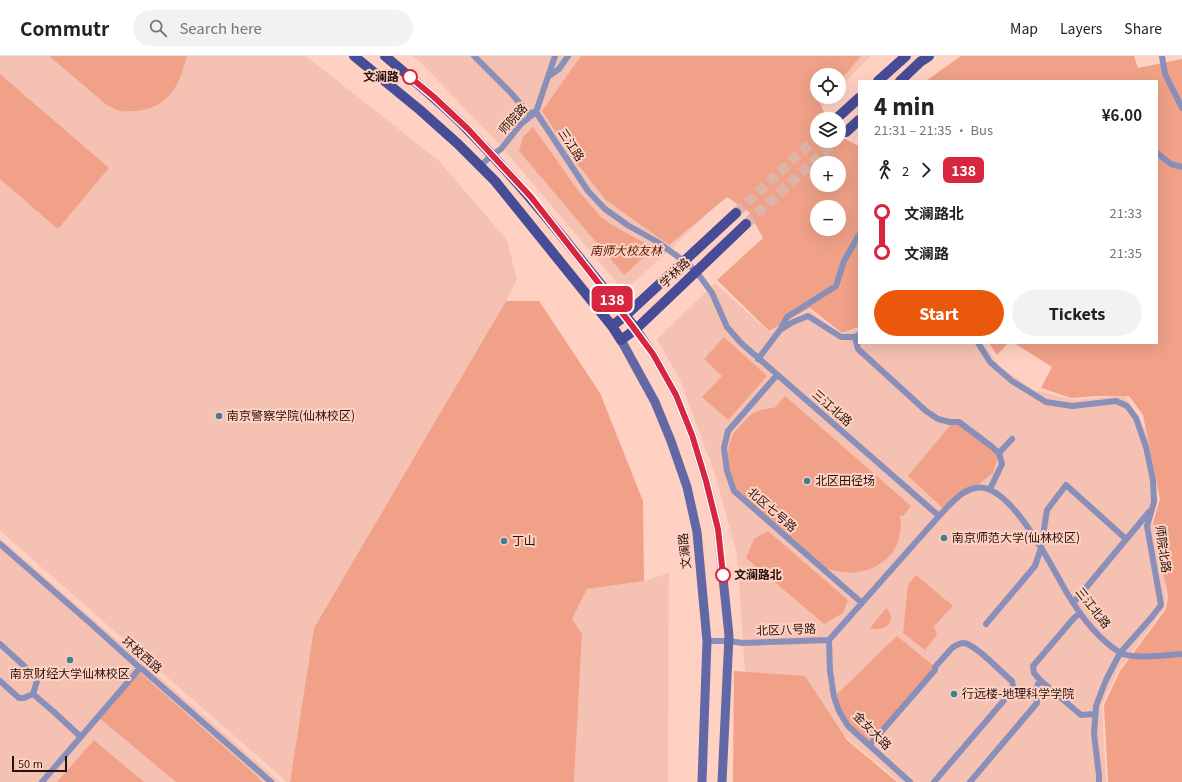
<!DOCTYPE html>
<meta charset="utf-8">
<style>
body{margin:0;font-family:Georgia,"Noto Sans SC",serif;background:#f2f2f2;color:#222;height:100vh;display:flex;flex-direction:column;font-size:15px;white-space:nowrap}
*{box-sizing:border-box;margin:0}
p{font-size:13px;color:#767676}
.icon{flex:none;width:22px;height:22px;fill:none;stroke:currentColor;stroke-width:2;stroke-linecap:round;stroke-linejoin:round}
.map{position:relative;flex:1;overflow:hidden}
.sheet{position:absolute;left:858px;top:24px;width:300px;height:264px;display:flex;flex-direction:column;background:#fff;border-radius:0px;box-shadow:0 4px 16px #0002}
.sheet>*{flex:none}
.badge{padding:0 8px;border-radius:6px;font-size:14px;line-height:26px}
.controls{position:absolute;left:810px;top:12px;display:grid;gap:8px}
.controls a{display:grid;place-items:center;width:36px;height:36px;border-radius:50%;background:#fff;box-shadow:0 4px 16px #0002;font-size:20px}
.scale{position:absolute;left:12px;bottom:10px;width:55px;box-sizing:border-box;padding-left:4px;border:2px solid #26120c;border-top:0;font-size:11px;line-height:14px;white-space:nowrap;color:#26120c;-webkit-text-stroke:3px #ffd1c3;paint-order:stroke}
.map>.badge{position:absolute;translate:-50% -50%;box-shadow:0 0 0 2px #fff}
.legs{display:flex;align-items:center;gap:6px;height:44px;padding:0 16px;font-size:13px}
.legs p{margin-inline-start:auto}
.overview{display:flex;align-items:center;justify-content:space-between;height:68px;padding:0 16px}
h1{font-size:22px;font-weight:800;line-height:30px}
.cta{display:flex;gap:8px;margin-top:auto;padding:8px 16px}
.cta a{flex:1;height:46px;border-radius:24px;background:#ea580c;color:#fff;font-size:16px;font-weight:800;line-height:46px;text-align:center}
.cta a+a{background:#f2f2f2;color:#222}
ul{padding:0 16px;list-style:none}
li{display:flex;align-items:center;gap:14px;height:40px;font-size:15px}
li i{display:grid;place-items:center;width:6px;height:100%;margin:0 5px;background:currentColor}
li i::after{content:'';width:10px;height:10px;margin:-5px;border:3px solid;border-radius:50%;background:#fff}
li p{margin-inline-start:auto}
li:first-child i{background:linear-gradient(#0000 50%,currentColor 0)}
li:last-child i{background:linear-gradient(currentColor 50%,#0000 0)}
header{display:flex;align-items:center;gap:24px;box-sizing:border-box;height:56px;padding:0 20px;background:#fff;border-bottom:1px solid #e0e0e0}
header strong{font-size:19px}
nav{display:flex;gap:22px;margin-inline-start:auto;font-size:14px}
.search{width:280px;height:36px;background:#f2f2f2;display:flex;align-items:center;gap:10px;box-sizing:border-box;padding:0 14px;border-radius:22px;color:#767676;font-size:15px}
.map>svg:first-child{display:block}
</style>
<header>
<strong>Commutr</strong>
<div class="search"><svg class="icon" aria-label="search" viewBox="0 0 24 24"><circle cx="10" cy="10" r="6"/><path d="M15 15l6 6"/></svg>Search here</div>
<nav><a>Map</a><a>Layers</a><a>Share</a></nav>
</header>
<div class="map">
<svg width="1182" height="726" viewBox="0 0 1182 726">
<rect width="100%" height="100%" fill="#ffd1c3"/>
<path fill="#f5c1b2" d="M0,0H306L439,105L507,184L517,223L506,245L314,572L290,726H287L0,475Z
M412,0H871L839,32V19H817V41H831L818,55L750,116L673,191L624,235L501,90L420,6Z
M715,227L769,276L809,254L841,278L859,273V287H983L999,310L1034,334L1075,344L1125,339L1150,382L1158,444L1152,466L1163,508L1166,540L1165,552L1119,613L1102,648L1106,726H900L839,675L747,645L737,499L716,421L680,324L657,283Z
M0,482L280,726H0Z
M669,517L668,726H574L582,578L572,563L587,533L644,525Z"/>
<path fill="#f0a188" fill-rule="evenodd" d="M49,0H188L186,2C180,30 167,53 135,55C130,55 124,56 120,55C116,54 112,51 108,50Z
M581,0H861L839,26V19H817V41H826L820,47L827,63H817V85H839V80L859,90V271L842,277L810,252L769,275L717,224L763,182L749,156L727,141L669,189L606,144L575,105L542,55ZM817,107H839V129H817ZM817,151H839V173H817Z
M961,0H1134L1138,12L1182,3V726H1108L1104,649L1120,615L1166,553L1168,540L1153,467L1160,443L1143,359L1129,340H1096L1071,342L1041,332L1052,311L1014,287H1157V25H926Z
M0,18L109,112L58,173L0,123Z
M533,71L577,133L600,160L612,169L654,192L624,219L519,95L523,81Z
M506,245H539L600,337L643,445L644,525L587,533L572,563L582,578L574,726H290L314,572Z
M724,281L767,320L728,364L702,341L722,320L704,303Z
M989,287H1008L997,299Z
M785,340L911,450L903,460L900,459C907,504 864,527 826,512L734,432L727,405L729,390L733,378L747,362L753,357L760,354L777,351L776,350Z
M953,366H959L999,397L993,417L945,454L908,420Z
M768,475L848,544L843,557L824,568L746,502L754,483Z
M916,519L953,550L934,570L937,579L925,594L903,577L908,529Z
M886,552C899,565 884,577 870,572Z
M897,580L935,611L869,689L848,670L834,641Z
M137,614L258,721L262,726H176L97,660Z
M734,615L805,620L847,684L897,726H733Z
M94,684L144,726H57Z"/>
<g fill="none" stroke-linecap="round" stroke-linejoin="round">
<path stroke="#deb4a8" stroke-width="10" stroke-dasharray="10 5" stroke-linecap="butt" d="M736,157L817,81
M746,168L836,85"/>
<path stroke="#898fb9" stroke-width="6" d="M474,0L511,37L528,57L536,56L588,135L605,153L629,170L656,185L684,205L696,215L712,237L727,271L741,287L939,460C949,450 960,435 975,432C1010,424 1052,512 1067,537C1080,559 1097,582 1119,596C1132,604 1166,599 1182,598
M1162,0L1165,18L1182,52
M549,20L559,13L568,0
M1157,97L1171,108L1182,111
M480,110L492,99L501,93L521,68L536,56L555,0
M780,274L787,261L836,230L844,205L859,179
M855,281L858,293L926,355L938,363L950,366H959L991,390L999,397L1002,408L990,433
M978,287L990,306L1012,325L1046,346L1072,350L1116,345L1127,350L1136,362L1146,391L1153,424L1154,446L1147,470L1161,549L1151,562L1120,597L1106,624L1096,650L1094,678L1099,719V726
M758,303L780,274L793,266L808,260L841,281H855L859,279
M777,319L728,375L724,392L727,415L734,435L862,547
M999,397L1012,383
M0,488L89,566L140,612L142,613L271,726
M1074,546L1149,456
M1080,557L1074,562L1033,610L1034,617L1040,624L1081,659L1095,658
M986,568L1035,510L1041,492L1047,454L1066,429L1126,483
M829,584L830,615L834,641L839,655L848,670L910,726
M829,584L939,460
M707,585H728L743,587L829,584
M0,588L35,620L37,625L33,638
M0,625L19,642H24L33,638L54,656L81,681
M869,689L875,683L935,614V611L952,592C955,590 959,587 964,587C975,588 1002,617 1012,625L1013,630L1012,635L934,726
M42,726L140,612
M970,726L1037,647L1035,635L1040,624"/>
<path stroke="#6268a5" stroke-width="9" d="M636,273L653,298L676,339L692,379L706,425L718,473L729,580L722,726
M621,284L655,346L671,385L687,431L697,476L707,585L702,726"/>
<path stroke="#474c96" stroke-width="10" d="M354,0L420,54L458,88L495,125L612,270L621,284L636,273L746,168
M385,0C413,24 442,47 468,74C529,136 582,205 636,273
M878,25L906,0
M900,25L920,6L929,0
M836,63L859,42
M846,76L859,64
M612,270L625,260L736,157"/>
</g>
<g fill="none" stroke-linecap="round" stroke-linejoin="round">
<g stroke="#fff" stroke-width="9">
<path id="line-1" d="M410,21L434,41L468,73L531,141L630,267L653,298L676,339L692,379L706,425L718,473L723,519"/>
</g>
<use href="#line-1" stroke="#d7263d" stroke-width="6"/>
</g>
<g fill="#fff" stroke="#d7263d" stroke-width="2">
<circle cx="410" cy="21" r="7"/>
<circle cx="723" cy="519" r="7"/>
</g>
<g fill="#3f8092" stroke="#ffd1c3" stroke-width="1.5">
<circle cx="219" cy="360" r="4"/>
<circle cx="807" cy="425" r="4"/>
<circle cx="944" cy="482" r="4"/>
<circle cx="504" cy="485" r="4"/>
<circle cx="70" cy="604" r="4"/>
<circle cx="954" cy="638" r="4"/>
</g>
<g text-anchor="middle" stroke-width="4" stroke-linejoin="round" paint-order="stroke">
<g font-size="12" font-weight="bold" fill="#26120c" stroke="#ffd1c3" text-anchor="end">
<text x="399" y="25">文澜路</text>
<text x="734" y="523" text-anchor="start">文澜路北</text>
</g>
<g font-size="12" fill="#26120c" stroke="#ffd1c3">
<text transform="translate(513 63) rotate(-48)" y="4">师院路</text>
<text transform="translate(571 89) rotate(57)" y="4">三江路</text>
<text transform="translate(675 217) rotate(-44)" y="4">学林路</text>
<text transform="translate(832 352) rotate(41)" y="4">三江北路</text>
<text transform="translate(772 454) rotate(41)" y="4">北区七号路</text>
<text transform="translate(1163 493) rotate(82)" y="4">师院北路</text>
<text transform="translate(685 495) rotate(-96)" y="4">文澜路</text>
<text transform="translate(1093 552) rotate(52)" y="4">三江北路</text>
<text transform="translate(786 574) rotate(-2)" y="4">北区八号路</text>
<text transform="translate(142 599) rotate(41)" y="4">环校西路</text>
<text transform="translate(872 675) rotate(45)" y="4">金女大路</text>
</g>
<g font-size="12" font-style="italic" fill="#571400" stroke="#ffd1c3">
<text x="626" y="199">南师大校友林</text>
</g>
<g font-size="12" fill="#26120c" stroke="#ffd1c3" text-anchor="start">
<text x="227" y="364">南京警察学院(仙林校区)</text>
<text x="815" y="429">北区田径场</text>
<text x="952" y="486">南京师范大学(仙林校区)</text>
<text x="512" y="489">丁山</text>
<text x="70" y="622" text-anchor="middle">南京财经大学仙林校区</text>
<text x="962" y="642">行远楼-地理科学学院</text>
</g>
</g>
</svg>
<div class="controls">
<a><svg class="icon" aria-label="locate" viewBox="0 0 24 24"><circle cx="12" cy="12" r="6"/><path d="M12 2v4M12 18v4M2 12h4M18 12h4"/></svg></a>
<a><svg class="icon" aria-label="layers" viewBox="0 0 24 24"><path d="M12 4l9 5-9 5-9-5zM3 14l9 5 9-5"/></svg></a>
<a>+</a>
<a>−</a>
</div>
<div class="scale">50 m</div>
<b class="badge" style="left:612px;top:243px;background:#d7263d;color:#fff">138</b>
<section class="sheet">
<div class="overview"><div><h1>4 min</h1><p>21:31 – 21:35 · Bus</p></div><b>¥6.00</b></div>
<div class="legs"><svg class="icon" aria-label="walk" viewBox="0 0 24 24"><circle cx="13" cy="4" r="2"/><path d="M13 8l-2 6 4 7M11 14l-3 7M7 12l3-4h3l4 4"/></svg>2<svg class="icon" aria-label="forward" viewBox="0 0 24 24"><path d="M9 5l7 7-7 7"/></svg><b class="badge" style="background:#d7263d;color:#fff">138</b></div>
<ul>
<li><i style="color:#d7263d"></i><b>文澜路北</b><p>21:33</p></li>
<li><i style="color:#d7263d"></i><b>文澜路</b><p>21:35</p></li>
</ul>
<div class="cta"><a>Start</a><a>Tickets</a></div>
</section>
</div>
